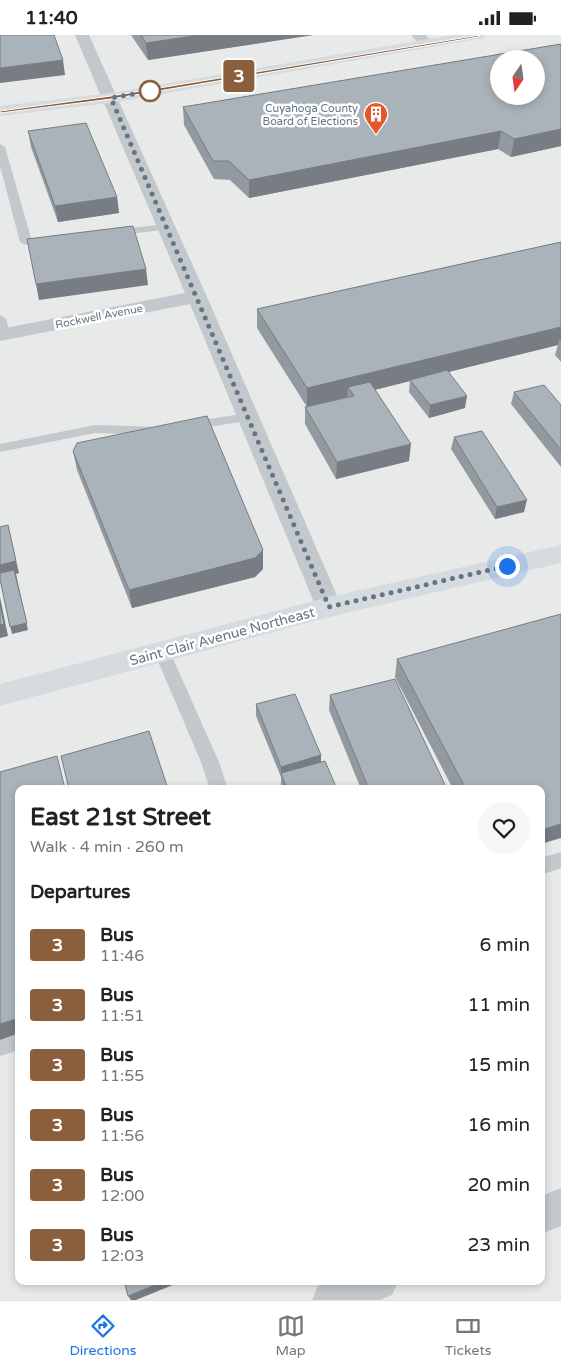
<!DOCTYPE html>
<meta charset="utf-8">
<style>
body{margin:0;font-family:"Varela Round",sans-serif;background:#f6f6f6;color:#222;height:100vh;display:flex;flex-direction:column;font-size:19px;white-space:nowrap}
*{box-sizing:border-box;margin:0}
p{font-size:16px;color:#767676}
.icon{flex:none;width:28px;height:28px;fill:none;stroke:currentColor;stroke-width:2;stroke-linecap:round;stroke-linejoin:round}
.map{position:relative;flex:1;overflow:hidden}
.sheet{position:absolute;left:15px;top:750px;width:530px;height:500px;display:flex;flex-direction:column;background:#fff;border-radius:10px;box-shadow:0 2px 8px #0003}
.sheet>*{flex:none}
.badge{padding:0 10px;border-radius:4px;font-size:18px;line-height:32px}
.needle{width:32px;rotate:193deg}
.buttons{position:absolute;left:490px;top:15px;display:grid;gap:10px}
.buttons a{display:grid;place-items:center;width:55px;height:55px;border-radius:50%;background:#fff;box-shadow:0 2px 8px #0003;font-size:25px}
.you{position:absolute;width:25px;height:25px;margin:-12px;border:4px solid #fff;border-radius:50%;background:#1a73e8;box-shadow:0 0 0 8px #1a73e833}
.map>.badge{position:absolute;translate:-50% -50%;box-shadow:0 0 0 2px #fff}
h2{padding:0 15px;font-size:19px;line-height:45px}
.round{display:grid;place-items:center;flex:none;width:52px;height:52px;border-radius:26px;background:#f6f6f6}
.overview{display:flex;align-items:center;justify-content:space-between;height:85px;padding:0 15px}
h1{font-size:24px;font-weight:700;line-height:38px}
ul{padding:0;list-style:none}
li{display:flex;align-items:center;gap:15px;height:60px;padding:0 15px}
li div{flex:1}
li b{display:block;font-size:19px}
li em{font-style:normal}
li .badge{min-width:55px;font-weight:700;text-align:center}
.status{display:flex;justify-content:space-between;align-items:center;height:35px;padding:0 25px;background:#fff;direction:ltr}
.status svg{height:14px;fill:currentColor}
.tabs{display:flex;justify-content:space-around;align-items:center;height:70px;border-top:1px solid #e0e0e0;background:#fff;font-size:14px;color:#767676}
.tabs a{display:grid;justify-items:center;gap:2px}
.tabs .current{color:#1a73e8}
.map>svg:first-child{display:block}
</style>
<div class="status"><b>11:40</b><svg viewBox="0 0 49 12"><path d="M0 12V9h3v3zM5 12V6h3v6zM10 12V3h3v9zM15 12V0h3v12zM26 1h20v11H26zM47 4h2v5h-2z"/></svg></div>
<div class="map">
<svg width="561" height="1265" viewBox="0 0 561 1265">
<rect width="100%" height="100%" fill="#fafaf8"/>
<path fill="#e8e9e9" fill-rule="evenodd" d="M0,0H561V1265H0ZM499,24H536V61H499ZM19,754H541V1246H19Z"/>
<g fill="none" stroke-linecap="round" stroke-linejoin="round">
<path fill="#c3c8cc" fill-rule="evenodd" d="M0,109L5,112L31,203L52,204L54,206L52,208L26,210L20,207L0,131Z
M167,189L172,192L171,194L112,201L106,198L112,195Z
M0,280L6,284L10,299L8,302H0Z
M248,378L255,382L253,385L189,395L184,394L182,391L184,388L189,387Z
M95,390L162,392L167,393L169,396L167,399L162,400L95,398L0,417V409Z
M162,611L168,613L170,617L219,727L228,754H210L201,727L154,617L156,613Z
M561,817V833L541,840V823Z
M19,995V1015L0,1021V1001Z"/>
<path fill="#c3c8cc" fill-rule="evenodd" d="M75,0H89L207,262L342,572L338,579L329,582L320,579L316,572L190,269L0,306V294L185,258Z
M411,0H426L433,8L431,11H421Z
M561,1153V1191L541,1199V1161Z
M329,1246H398L392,1260L380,1265H312L318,1251Z"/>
<path fill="#d6dbdf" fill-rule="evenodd" d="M561,510V528L329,582L0,671V649L329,562Z"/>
<path fill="#d6dbdf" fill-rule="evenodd" d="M452,0H485L483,3L478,4L111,68L0,81V71L111,58Z"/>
</g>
<path fill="#929a9f" d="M131,0H313L148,25Z
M561,9V111L511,122L498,114L249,163L230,145L214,144L184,90L183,72Z
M28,96L117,162L119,178L58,187L31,112Z
M561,207V327L555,320L558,310L448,337L465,373L429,383L409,357L410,346L375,355L409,426L336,444L305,389V372L347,363V362L307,372L257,293V274Z
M514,357L561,370V432L511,369Z
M454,402L524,477L495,484L451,414Z
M73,416L263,515V534L255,542L132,573L77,435Z
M397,624L541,754H453L395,642Z
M330,660L447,754H361L329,675Z
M256,669L321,727L337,754H282L281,749V742L256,681Z"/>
<path fill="#777d82" d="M200,0H313L148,25L146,8Z
M63,25L65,40L0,48V33Z
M561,94V111L511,122L514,104Z
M501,96L498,114L249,163V145Z
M117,162L119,178L58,187L55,171Z
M146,234L148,250L39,265L36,249Z
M561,292V306L559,304L558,310L412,346L410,345V346L353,360L348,352L347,362L307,372V353Z
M467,361L465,373L429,383L430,370Z
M411,409L409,426L336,444L337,427Z
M527,465L524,477L495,484L497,472Z
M8,490L19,538L16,539L28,595L12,599L0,543V530Z
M263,515V534L255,542L132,573L129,555Z
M0,562L8,601L0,603Z
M321,720V732L281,739V732Z
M561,789V803L541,809V795Z
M19,983V998L0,1005V989Z
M165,1246H180V1247L136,1265H131L128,1261Z"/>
<path fill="#aab3b9" stroke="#777d82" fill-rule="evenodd" d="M0,0H54L63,25L0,33Z
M141,0H200L146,8Z
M561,9V94L514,104L501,96L249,145L229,126H213L183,72ZM499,24H536V61H499Z
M86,88L117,162L55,171L28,96Z
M133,191L146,234L36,249L27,204Z
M561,207V292L307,353L257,274Z
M447,335L467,361L430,370L410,345Z
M370,347L411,409L337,427L305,372L354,361L348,352Z
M544,350L561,370V415L514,357Z
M207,381L263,515L255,523L129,555L73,416L77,408Z
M482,396L527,465L497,472L454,402Z
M8,490L16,526L0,530V492Z
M14,535L27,588L10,592L0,544V538Z
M0,569L4,589L0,590Z
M561,579V789L541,795V754H466L397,624Z
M395,644L447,754H369L330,660Z
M295,659L321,720L281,732L256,669Z
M149,696L168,754H69L61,721Z
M57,721L65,754H19V983L0,989V737Z
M325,726L337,754H287L281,738Z
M124,1246H165L128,1261Z"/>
<path fill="#8b5e3c" stroke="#fff" d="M478,2L111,64L0,78V76L111,61L480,0Z"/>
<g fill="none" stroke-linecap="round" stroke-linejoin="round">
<path stroke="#657683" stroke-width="5" stroke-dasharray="0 9" d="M150,56L111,63L329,572L507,531"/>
</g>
<defs>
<g id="building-pin" transform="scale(1.25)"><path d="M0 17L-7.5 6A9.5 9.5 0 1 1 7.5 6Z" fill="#e4572e" stroke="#fff"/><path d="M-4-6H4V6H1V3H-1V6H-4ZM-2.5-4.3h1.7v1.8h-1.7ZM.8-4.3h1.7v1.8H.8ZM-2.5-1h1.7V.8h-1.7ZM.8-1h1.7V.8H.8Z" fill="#fff"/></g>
</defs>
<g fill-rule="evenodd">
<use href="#building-pin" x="376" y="79"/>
</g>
<circle fill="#fff" stroke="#8b5e3c" stroke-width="2.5" cx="150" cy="56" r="10"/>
<g text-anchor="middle" stroke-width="5" stroke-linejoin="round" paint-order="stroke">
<g font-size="11" fill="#657683" stroke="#fff" text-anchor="end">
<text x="358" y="77">Cuyahoga County<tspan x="358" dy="13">Board of Elections</tspan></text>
</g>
<g font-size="11" fill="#657683" stroke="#fff">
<text transform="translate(99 281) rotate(-11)" y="4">Rockwell Avenue</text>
</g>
<g font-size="14" fill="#657683" stroke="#fff">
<text transform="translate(222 601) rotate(-15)" y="5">Saint Clair Avenue Northeast</text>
</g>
</g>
</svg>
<div class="buttons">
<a><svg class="needle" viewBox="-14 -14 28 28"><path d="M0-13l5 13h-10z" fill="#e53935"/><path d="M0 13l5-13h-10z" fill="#767676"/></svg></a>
</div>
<div class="you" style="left:507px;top:531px"></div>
<b class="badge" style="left:239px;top:41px;background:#8b5e3c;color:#fff">3</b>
<section class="sheet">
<div class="overview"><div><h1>East 21st Street</h1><p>Walk · 4 min · 260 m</p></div><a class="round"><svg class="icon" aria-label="heart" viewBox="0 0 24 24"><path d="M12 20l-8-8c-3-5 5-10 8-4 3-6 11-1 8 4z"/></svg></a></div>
<h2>Departures</h2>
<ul>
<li><span class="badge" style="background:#8b5e3c;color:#fff">3</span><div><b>Bus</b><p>11:46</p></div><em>6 min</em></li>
<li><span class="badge" style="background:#8b5e3c;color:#fff">3</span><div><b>Bus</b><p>11:51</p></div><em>11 min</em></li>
<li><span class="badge" style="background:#8b5e3c;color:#fff">3</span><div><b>Bus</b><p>11:55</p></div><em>15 min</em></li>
<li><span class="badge" style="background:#8b5e3c;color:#fff">3</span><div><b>Bus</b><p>11:56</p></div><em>16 min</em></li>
<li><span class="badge" style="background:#8b5e3c;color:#fff">3</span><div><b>Bus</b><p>12:00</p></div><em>20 min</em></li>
<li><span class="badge" style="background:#8b5e3c;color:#fff">3</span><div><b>Bus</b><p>12:03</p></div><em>23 min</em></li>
</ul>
</section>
</div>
<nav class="tabs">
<a class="current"><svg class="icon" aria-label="directions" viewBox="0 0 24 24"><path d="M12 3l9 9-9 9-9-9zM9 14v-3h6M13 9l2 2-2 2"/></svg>Directions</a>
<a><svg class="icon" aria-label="map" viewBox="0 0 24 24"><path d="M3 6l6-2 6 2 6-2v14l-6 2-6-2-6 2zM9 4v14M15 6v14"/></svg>Map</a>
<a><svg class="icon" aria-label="tickets" viewBox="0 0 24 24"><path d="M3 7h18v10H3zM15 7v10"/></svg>Tickets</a>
</nav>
